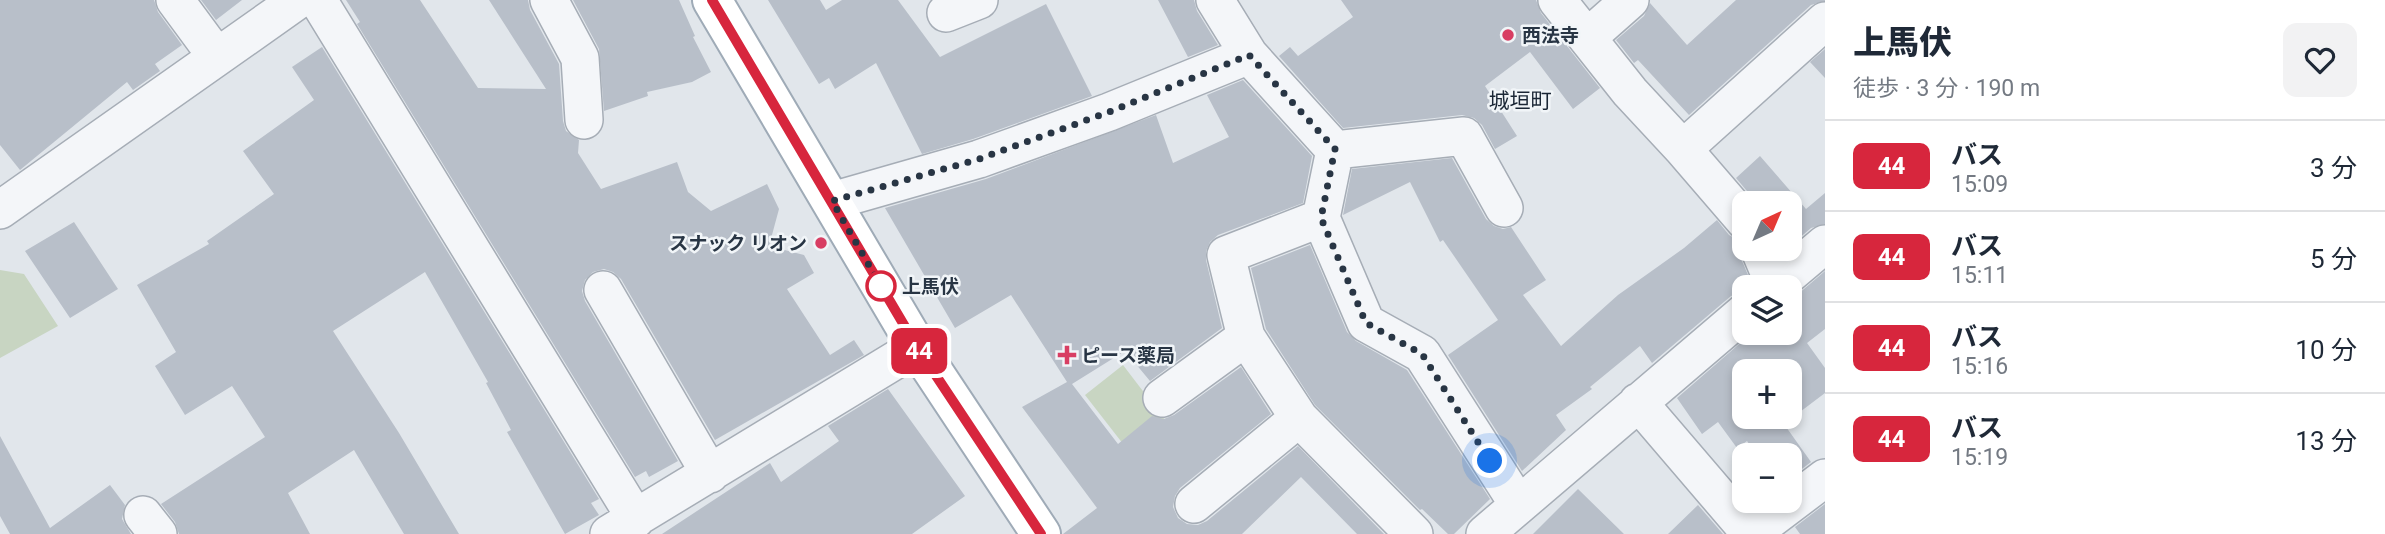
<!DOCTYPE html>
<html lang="ja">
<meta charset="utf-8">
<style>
body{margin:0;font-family:Roboto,"Noto Sans JP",sans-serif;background:#f2f2f3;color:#1f2937;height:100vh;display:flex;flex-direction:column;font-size:26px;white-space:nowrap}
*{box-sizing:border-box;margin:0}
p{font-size:23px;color:#747a83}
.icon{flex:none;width:38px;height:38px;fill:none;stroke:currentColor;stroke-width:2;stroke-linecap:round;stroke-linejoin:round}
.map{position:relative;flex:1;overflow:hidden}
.sheet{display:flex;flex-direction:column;background:#fff;width:560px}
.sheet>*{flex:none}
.badge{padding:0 14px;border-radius:10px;font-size:24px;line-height:46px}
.needle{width:46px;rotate:44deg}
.buttons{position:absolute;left:1732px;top:191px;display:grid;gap:14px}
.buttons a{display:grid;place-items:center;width:70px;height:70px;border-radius:14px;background:#fff;box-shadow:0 4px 10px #0003;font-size:35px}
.you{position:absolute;width:35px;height:35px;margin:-18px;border:5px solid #fff;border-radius:50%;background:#1a73e8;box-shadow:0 0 0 10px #1a73e833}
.map>.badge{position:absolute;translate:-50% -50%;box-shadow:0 0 0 4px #fff}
.round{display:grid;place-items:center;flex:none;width:74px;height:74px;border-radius:14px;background:#f2f2f3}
.summary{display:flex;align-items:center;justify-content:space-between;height:119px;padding:0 28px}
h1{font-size:33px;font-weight:800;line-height:52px}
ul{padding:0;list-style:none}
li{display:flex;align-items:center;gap:21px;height:91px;padding:0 28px;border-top:2px solid #e0e1e3}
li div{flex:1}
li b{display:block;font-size:26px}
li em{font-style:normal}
li .badge{min-width:77px;font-weight:700;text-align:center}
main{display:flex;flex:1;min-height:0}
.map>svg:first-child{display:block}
</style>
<main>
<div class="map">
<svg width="1825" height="534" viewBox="0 0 1825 534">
<rect width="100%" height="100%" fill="#e1e6eb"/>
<path fill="#c8d5c2" d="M0,270L24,274L58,326L0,358Z
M1123,365L1165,420L1127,449L1085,395Z"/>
<path fill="#b8bfc9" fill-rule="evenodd" d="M0,0H154L158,12L182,45L155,64L160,71L133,90L127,82L20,170L0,145Z
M201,0H242L216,20Z
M346,0H420L478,88L546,89L489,0H528L530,10L559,64L563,121L566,131L579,140L578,153L601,189L677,162L688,192L711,211L767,184L779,209L769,246L804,255L814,273L787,289L830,355L854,340L864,355L715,440L621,279L613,272L604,269L593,272L585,280L582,291L585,301L678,461L649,477L646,471L635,477L357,24L360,22Z
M573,0H679L695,36L693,37L711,72L692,82L647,92L648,96L604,111L599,49Z
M768,0H820L826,10L842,0H898L940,57L1046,4L1092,96L973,139L922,154L876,63L835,89L829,78L819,84Z
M1158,0H1194L1197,11L1218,45L1188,57Z
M1341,0H1536L1541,13L1600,88L1573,109L1530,52L1485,86L1517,136L1495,149L1482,125L1474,118L1462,115L1343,128L1279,56L1290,47L1298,56L1353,17Z
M1736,0H1825V1L1811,5L1689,115L1638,60L1634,63L1616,40L1644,16L1650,3L1687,45Z
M322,47L599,499L591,503L599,515L565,534L507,432L511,430L486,383L488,382L425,272L333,331L399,433L459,534H404L354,450L288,493L310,534H179L175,522L161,504L265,437L232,386L185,415L155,366L176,352L137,285L209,244L207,241L274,194L243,151L314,100L292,67Z
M1825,49V78L1810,62Z
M1243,80L1312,156L1303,203L1218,235L1210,242L1206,251V260L1222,328L1150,381L1125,351L1072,384L1118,444L1152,416L1164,419L1174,415L1241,367L1271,414L1180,488L1175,496L1173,507L1178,518L1187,524L1198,525L1207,521L1298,446L1384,534H1357L1301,477L1242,534H1063L1097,508L1022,407L1067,382L1011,295L955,328L885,208L986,179L1156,115L1173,163L1229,137L1207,95Z
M1760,156L1806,209L1825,193V224L1811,228L1790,246V203H1757L1736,178Z
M1452,158L1486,219L1494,226L1503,229L1511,227L1546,280L1523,295L1561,346L1618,295L1684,248L1717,220L1729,235L1740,241V256L1753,287H1745V292L1731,296L1652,363L1640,346L1590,387L1592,389L1556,415L1566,430L1522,471L1448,355L1498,320L1443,240L1440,242L1410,182L1343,215L1352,169Z
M74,222L118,289L70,318L25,251Z
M1310,245L1347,332L1356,341L1407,370L1490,499L1454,534H1448L1422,509L1420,510L1315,405L1266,329L1251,268Z
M1825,271V329L1807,343L1825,368V393L1784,424L1811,462L1790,478V455H1757L1747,441L1737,448L1718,422L1702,434L1677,398L1753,332H1790V301ZM1745,371H1790V416H1745Z
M888,389L965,496L912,534H662L770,463L781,482L839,441L828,426Z
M0,436L50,528L110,485L125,505L122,519L131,534H10L0,516Z
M1578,489L1624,534H1533Z
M1825,504V534H1800L1795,527Z
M1698,505L1723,534H1668Z"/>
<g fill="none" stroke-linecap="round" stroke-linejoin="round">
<g stroke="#a6adb6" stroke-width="40">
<path id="minor" d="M175,0L217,57
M318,0L636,519
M549,0L580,58L584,120
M1215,0L1249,55L1335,150L1321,218L1366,323L1422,354L1518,504
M1557,0L1630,92L1683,149
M946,13L979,0
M1587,38L1630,0
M1335,150L1464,136L1504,208
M832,201L979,159L1109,112L1249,55
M0,210L298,0
M1321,218L1226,255L1246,337L1299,418L1414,534
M1745,221L1683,149L1825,21
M1759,248L1775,286
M1774,287L1825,244
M603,290L710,474
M1162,398L1246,337
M1638,402L1751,534
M1194,504L1299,418
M143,515L158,534
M609,534L917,347
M1485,534L1745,312
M1751,534L1825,478"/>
</g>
<g stroke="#9fabb7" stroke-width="42">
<path id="major" d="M712,0L917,347L1041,534"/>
</g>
<use href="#minor" stroke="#f4f6f9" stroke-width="37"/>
<use href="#major" stroke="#fff" stroke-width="38"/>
</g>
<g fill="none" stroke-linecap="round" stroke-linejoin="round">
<g stroke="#fff" stroke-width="16">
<path id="line" d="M712,0L917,347L1041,534"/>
</g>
<use href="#line" stroke="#d7263d" stroke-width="10"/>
<path stroke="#283544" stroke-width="7" stroke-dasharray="0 12.6" d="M881,286L832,201L979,159L1109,112L1249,55L1335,149L1321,218L1366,323L1422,354L1490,461"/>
</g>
<g fill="#d83e63" stroke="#f1f5f8" stroke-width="2.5">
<circle cx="1508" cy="35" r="7"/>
<circle cx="821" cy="243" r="7"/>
<path d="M1063.5 344.5h7v7h7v7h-7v7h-7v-7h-7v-7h7z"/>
</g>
<circle fill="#fff" stroke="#d7263d" stroke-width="3.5" cx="881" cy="286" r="14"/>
<g text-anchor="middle" stroke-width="5" stroke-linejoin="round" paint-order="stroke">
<g font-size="19" font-weight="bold" fill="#283544" stroke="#f1f5f8" text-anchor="start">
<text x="1522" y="42">西法寺</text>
<text x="807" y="250" text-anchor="end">スナック リオン</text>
<text x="1081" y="362">ピース薬局</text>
</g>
<g font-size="19" font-weight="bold" fill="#283544" stroke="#f1f5f8" text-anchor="start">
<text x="902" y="293">上馬伏</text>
</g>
<g font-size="21" fill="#1a2635" stroke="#f1f5f8">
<text x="1520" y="108">城垣町</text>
</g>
</g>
</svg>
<div class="buttons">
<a><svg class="needle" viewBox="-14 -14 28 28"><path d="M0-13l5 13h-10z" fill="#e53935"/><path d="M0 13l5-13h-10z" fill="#747a83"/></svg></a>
<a><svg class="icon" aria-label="layers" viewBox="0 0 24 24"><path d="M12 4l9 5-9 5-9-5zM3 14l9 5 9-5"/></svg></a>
<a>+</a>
<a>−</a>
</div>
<div class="you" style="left:1490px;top:461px"></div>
<b class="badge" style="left:919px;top:351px;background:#d7263d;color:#fff">44</b>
</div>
<section class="sheet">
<div class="summary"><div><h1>上馬伏</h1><p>徒歩 · 3 分 · 190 m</p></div><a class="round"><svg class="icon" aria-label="heart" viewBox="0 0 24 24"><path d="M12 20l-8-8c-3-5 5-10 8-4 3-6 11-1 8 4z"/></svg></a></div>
<ul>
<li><span class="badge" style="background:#d7263d;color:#fff">44</span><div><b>バス</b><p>15:09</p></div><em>3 分</em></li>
<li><span class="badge" style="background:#d7263d;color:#fff">44</span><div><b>バス</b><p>15:11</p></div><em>5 分</em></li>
<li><span class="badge" style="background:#d7263d;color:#fff">44</span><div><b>バス</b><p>15:16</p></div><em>10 分</em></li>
<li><span class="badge" style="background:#d7263d;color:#fff">44</span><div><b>バス</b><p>15:19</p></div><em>13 分</em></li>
</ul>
</section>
</main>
